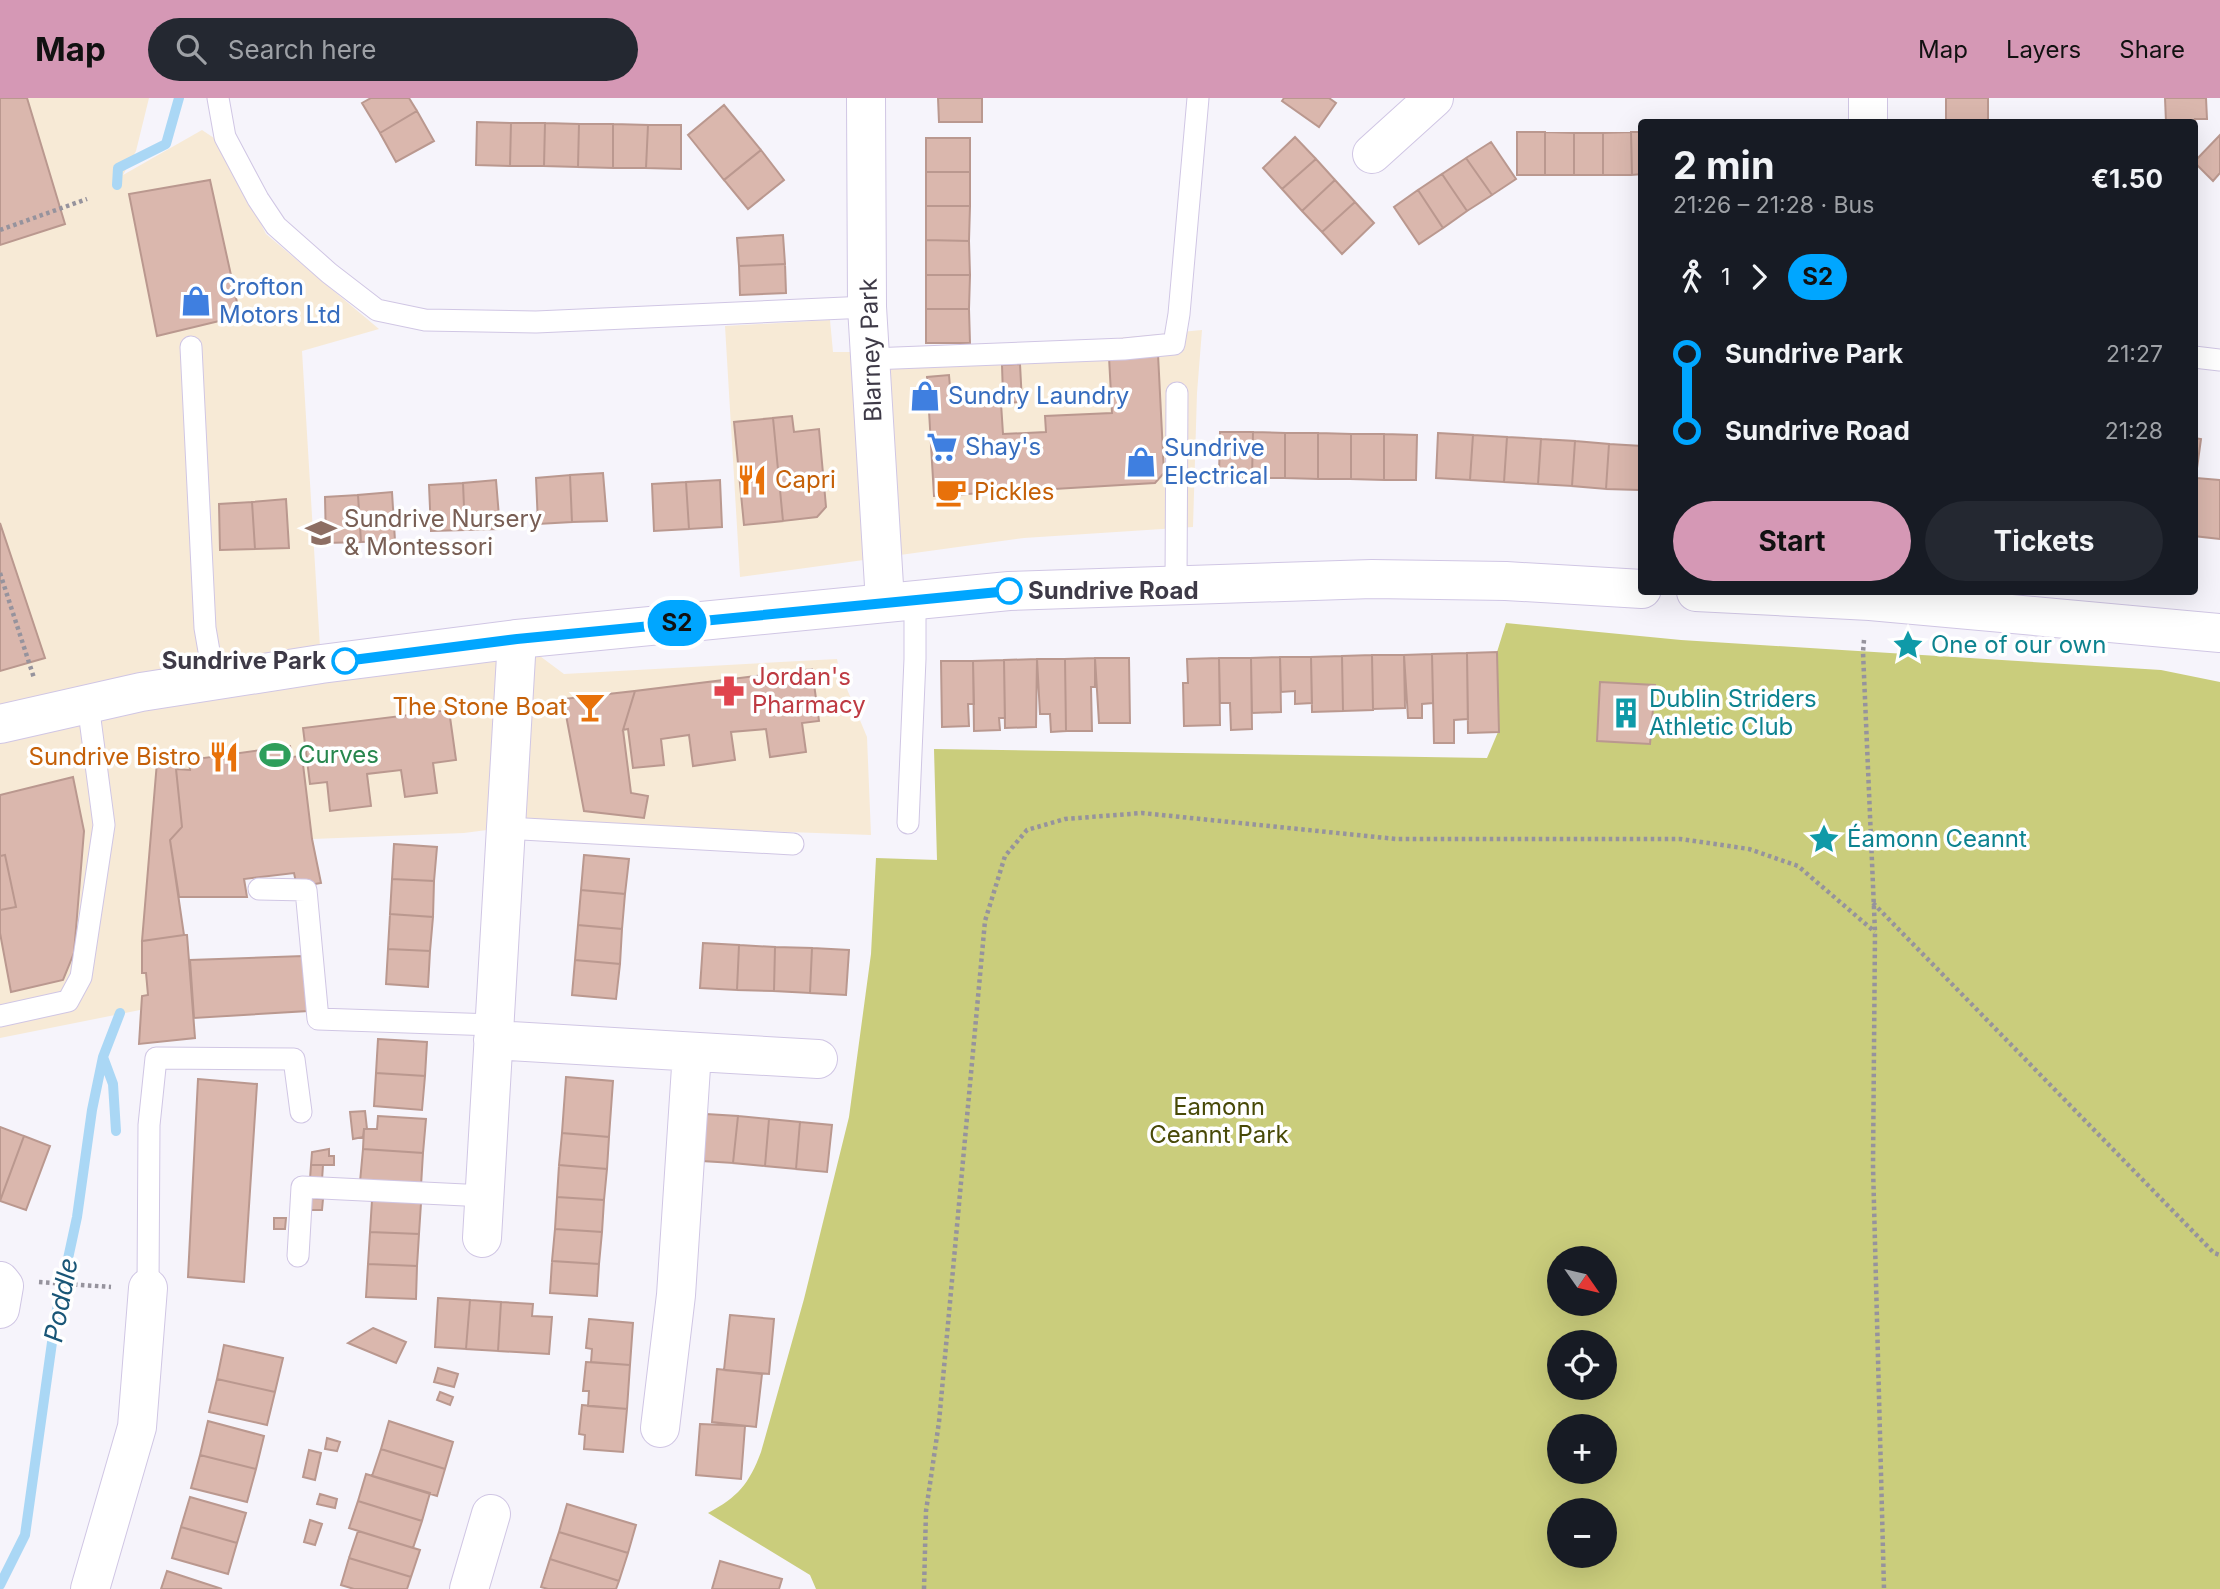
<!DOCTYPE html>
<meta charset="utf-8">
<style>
body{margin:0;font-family:Inter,sans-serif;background:#242831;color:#f1f3f6;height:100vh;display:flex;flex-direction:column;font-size:26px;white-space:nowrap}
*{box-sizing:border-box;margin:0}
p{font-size:23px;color:#9ea1a6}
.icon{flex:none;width:38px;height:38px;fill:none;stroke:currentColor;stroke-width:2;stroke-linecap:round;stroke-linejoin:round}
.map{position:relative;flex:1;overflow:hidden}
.drawer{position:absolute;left:1638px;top:21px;width:560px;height:476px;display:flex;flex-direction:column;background:#171b24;border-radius:7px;box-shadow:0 7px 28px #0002}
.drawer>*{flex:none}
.badge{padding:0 14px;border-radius:23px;font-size:24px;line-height:46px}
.needle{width:46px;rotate:124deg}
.buttons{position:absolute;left:1547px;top:1148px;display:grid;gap:14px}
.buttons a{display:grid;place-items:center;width:70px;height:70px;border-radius:50%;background:#171b24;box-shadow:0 7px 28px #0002;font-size:35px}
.map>.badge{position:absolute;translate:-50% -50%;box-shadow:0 0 0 4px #fff}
.legs{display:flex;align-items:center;gap:10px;height:77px;padding:0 35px;font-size:23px}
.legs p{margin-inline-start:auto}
.overview{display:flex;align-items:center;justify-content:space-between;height:119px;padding:0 35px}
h1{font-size:38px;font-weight:700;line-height:52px}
.primary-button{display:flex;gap:14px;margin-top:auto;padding:14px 35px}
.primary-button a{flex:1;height:80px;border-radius:42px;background:#d598b5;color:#111;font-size:28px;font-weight:700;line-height:80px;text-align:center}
.primary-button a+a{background:#242831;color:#f1f3f6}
ul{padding:0 35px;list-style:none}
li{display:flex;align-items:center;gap:24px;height:77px;font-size:26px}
li i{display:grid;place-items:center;width:10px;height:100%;margin:0 9px;background:currentColor}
li i::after{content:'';width:18px;height:18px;margin:-9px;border:5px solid;border-radius:50%;background:#171b24}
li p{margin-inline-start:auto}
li:first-child i{background:linear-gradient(#0000 50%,currentColor 0)}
li:last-child i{background:linear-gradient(currentColor 50%,#0000 0)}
header{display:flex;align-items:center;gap:42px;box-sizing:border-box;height:98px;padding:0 35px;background:#d598b5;color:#111}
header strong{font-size:33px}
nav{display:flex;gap:38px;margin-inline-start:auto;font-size:24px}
.search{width:490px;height:63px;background:#242831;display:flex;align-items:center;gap:18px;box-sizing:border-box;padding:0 24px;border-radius:38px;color:#9ea1a6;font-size:26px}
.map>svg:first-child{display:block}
</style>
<header>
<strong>Map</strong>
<div class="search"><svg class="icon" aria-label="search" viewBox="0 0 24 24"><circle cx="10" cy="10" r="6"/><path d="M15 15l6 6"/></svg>Search here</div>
<nav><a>Map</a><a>Layers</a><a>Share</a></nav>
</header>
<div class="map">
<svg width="2220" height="1491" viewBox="0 0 2220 1491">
<rect width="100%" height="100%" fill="#f6f4fb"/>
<path fill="#f7ead6" d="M0,0H149L136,53L123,77L202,32L220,44L266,136L379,231L302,253L321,566L517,541L564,576L837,561L839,572L867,639L871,737L541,725L464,735L313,741L321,785L297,789L294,775L245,781L247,799H179L184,837H187L195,940L139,946L140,912L0,940Z
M830,222L833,254H973L1202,232L1197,295L1193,429L1024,440L740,479L725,228Z"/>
<path fill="#cacd7c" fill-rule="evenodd" d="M1506,525L1681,542L2161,572L2220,584V1491H816L810,1477L708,1415C738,1399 749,1386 761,1354L804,1201L849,1019L871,856L876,760L937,762L934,651L1487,660L1498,634L1497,554ZM1559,1160H1605V1206H1559ZM1559,1244H1605V1290H1559ZM1559,1328H1605V1374H1559ZM1559,1412H1605V1458H1559Z"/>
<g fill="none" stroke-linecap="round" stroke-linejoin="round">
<path stroke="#aad7f5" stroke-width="10" d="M117,87L118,70L166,46L179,0
M103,959L113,986L116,1033
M0,1487L25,1437L56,1216L77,1119L92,1012L103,959L120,915"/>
</g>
<path fill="#dab7ad" stroke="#ba988f" stroke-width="2" d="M0,0H27L65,126L0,147Z
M371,0H409L417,13L380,35L362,5Z
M938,0H982V24H939Z
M1284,0H1329L1336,5L1319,29L1282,3Z
M1946,0H1988V23H1946Z
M2165,0H2206L2207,21H2195L2196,38L2194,24H2166Z
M724,7L761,52L724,82L688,37Z
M417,13L434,43L396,64L380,35Z
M477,24L511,25L510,68L476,67Z
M511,25H545L544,68H510Z
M545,25L579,26L578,69L544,68Z
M579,26H613V70L578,69Z
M613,26L648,27L646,70H613Z
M648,27H681V71L646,70Z
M1517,34H1545V77H1517Z
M1545,34L1574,35V77H1545Z
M1631,34H1642V76L1632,77Z
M1631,34L1632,77H1603V35Z
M1574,35H1603V77H1574Z
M2220,37V75L2213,83L2194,64Z
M1295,39L1316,61L1282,91L1263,70Z
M926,40H970V74H926Z
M1491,44L1516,81L1492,97L1466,60Z
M761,52L784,82L748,111L724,82Z
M1466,60L1492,97L1467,113L1442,76Z
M1316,61L1335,82L1302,113L1282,91Z
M926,74H970V108H926Z
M1442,76L1467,113L1443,130L1418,92Z
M210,82L240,218L157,238L129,96Z
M1335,82L1355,104L1322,134L1302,113Z
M1418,92L1443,130L1419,146L1394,109Z
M1355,104L1374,125L1342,156L1322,134Z
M926,108H970L969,143L926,142Z
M783,137L785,166L739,168L737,140Z
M926,142L969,143L970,177H926Z
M785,166L786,195L740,197L739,168Z
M926,177H970L969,211H926Z
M926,211H969L970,245H926Z
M1158,256L1164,375L1155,385L934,398L927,279L949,277L951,301L1003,298L1002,267L1020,266L1022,304L1001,305L1003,336L1046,334L1045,318L1112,315L1109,259Z
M792,318L794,334L819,331L826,409L817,419L783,423L773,320Z
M773,320L783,423L744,427L734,324Z
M1220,334H1253L1252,380L1219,379Z
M1253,334L1285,335V380H1252Z
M1285,335H1318V381L1285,380Z
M1318,335L1351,336V381H1318Z
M1438,335L1473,337L1470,382L1436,380Z
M1351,336H1384V382L1351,381Z
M1384,336L1417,337L1416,382H1384Z
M1473,337L1507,339L1504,384L1470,382Z
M1507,339L1541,341L1538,386L1504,384Z
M2194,340L2201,341L2194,392Z
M1541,341L1575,343L1572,388L1538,386Z
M1575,343L1609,346L1606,391L1572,388Z
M1609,346L1642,348L1640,392L1606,391Z
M603,375L607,423L572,424L570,377Z
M570,377L572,424L538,426L536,380Z
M2196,380L2220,382V441L2194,438Z
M496,382L500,431L465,432L463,385Z
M720,382L722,429L689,431L686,384Z
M686,384L689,431L654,433L652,386Z
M463,385L465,432L431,433L429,387Z
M392,394L395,443L361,444L358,397Z
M358,397L361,444L326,445L325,399Z
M286,401L289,450L255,451L252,404Z
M252,404L255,451L220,452L219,406Z
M0,425L45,560L0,573Z
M1497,554L1499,634L1468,635L1467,555Z
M1467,555L1468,621L1454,622V645H1434L1432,556Z
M1432,556L1433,605L1422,606V620H1408L1404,557Z
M1372,557H1404L1405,610L1373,611Z
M1372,557L1373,612L1343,613L1342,558Z
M1342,558L1343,613L1312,614L1311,559Z
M1280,559L1281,614L1252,615L1251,560Z
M1280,559H1311L1312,605L1295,606V593L1281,594Z
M1095,560H1129L1130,625H1099Z
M1095,560V589H1091L1092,633H1066L1065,561Z
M1219,560H1251L1252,631L1231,632L1230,605H1220Z
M1219,560L1220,627L1184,628L1183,585H1188L1187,561Z
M1037,561H1065L1066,633L1051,634L1050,616H1040Z
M1037,561L1036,629L1005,630L1004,562Z
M1004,562L1005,620H999L1000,632L974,633L973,563Z
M941,563H973L974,606H968L969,628L942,629Z
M812,571L819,623L802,625L806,654L770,659L766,631L731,634L735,662L693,668L689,637L661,641L664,667L633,670L628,631L623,632L635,593Z
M1600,584L1655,587L1650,646L1597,643Z
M635,593L623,632L631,695L648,698L644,720L584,713L563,601Z
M449,612L456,662L433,665L437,695L405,699L401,672L367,676L371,708L330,713L327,684L310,686L303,630Z
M290,648L292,659L302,658L312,741L321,785L297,789L294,775L244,781L247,799H179L170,742L182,729L176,671L190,672L189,662Z
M175,661L182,729L170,742L184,837L142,843L157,664Z
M73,679L84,733L74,855L63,882L11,894L0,835V812L16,809L5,757L0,758V697Z
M394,746L437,749L434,783L392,781Z
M5,757L16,809L0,812V758Z
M584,757L629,761L625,796L581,792Z
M392,781L434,783L433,819L390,816Z
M581,792L625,796L622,831L578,827Z
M390,816L433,819L430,853L388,851Z
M578,827L622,831L620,866L575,862Z
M184,837H187L195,940L139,946L142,898L148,897L146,875H142V843Z
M703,845L739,847L737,892L700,890Z
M739,847L775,849L774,893L737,892Z
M775,849L812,850L810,895L774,893Z
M812,850L849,852L846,897L810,895Z
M388,851L430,853L428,889L386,886Z
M303,858L308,913L194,920L190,862Z
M575,862L620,866L616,901L572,897Z
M378,941L427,944L425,978L376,975Z
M376,975L425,978L422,1012L374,1008Z
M566,979L613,983L609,1039L562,1035Z
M198,981L257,986L244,1184L188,1179Z
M365,1013L367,1031H364L363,1039L353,1041L350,1014Z
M706,1016L738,1018L733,1065L702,1063Z
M378,1018L426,1021L423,1055L363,1051L364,1031H377Z
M738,1018L769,1021L765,1068L733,1065Z
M769,1021L800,1024L796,1071L765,1068Z
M800,1024L832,1027L827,1074L796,1071Z
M0,1029L24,1038L0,1103Z
M562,1035L609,1039L607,1071L559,1067Z
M24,1038L50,1048L26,1112L0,1103Z
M329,1051V1058H334V1067H311L312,1054Z
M363,1051L423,1055L421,1088L360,1084Z
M311,1067H323L322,1082L310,1081Z
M559,1067L607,1071L604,1102L557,1099Z
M557,1099L604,1102L602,1134L555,1131Z
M311,1100L323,1101L322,1112H311Z
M372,1102L421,1105L419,1136L370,1134Z
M274,1120H286L285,1131H274Z
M555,1131L602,1134L599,1166L552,1163Z
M370,1134L419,1136L417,1168L368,1166Z
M552,1163L599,1166L597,1198L550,1195Z
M368,1166L417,1168L416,1201L366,1199Z
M438,1200L470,1202L466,1251L435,1249Z
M470,1202L501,1204L498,1253L466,1251Z
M501,1204L533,1206L532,1218L552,1219L549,1256L498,1253Z
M730,1217L774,1221L769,1276L724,1272Z
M589,1221L633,1225L630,1267L591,1264L592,1251L586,1250Z
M373,1230L406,1244L396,1265L348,1245Z
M224,1247L283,1260L275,1294L217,1281Z
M586,1264L630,1267L627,1311L588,1308L589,1293H583Z
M438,1270L458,1276L454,1289L434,1284Z
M717,1271L762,1276L756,1329L712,1324Z
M217,1281L275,1294L267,1327L209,1314Z
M440,1294L453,1299L450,1307L437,1302Z
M582,1307L627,1311L623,1354L584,1351L585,1337L579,1336Z
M208,1323L264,1338L256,1371L200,1357Z
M389,1323L453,1344L445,1371L381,1351Z
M700,1326L745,1328L741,1381L696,1377Z
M327,1340L340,1344L337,1353L325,1351Z
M381,1351L445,1371L437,1398L372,1378Z
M309,1352L321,1355L315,1382L303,1379Z
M200,1357L256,1371L247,1404L191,1390Z
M366,1376L430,1395L422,1423L358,1403Z
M320,1396L337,1401L335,1410L317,1406Z
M190,1399L246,1415L237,1445L181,1429Z
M358,1403L422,1423L413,1450L349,1430Z
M567,1406L636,1427L628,1455L559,1434Z
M310,1422L322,1426L315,1447L304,1444Z
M181,1429L237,1445L228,1476L172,1460Z
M358,1433L420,1452L411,1479L349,1460Z
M559,1434L628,1455L619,1483L550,1461Z
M349,1460L411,1479L407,1491H354L341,1487Z
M550,1461L619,1483L616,1491H548L541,1489Z
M720,1463L782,1481L779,1491H712Z
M167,1473L222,1491H161Z"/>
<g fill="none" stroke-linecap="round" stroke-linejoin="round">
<g stroke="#d0c6e4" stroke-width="23">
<path id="lane" d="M218,0L225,39L258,101L276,128L329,175L377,212L425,222L536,224L867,209
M191,249L205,530L214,582
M2194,259L2220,262
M870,261L1124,251L1174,246L1179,216L1198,0
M1176,486L1177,295
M908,725L915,561V503
M506,730L793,746
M259,791L306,792L318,921L494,927
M0,918L68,903L81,879L104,727L88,606
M298,1158L302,1089L485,1098
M148,1190L149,1027L156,960L294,961L301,1014"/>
</g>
<g stroke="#d0c6e4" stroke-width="40">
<path id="street" d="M866,0L867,209L885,504
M1372,56L1434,0
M493,942L818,961
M482,1140L517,541
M0,1183L4,1188L0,1211
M660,1330L676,1197L692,954
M90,1491L137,1329L148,1190
M469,1491L491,1416"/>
</g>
<g stroke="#d0c6e4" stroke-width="40">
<path id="secondary" d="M1868,24V0
M1696,494L1870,503L2220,535
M0,626L141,594L321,566L517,541L1009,493L1372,481L1506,483L1642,491"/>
</g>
<path stroke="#96939d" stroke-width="4.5" stroke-dasharray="3.5 3.5" stroke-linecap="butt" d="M0,132L87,101
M0,475L34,580
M1864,542L1863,554L1875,834L1873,1068L1884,1491
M1873,805L2214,1155L2220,1157
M39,1184L111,1189
M924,1491L926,1413L939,1324L985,823L1005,758L1027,732L1065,721L1142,715L1396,741H1680L1749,751L1798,768L1875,834"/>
<use href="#lane" stroke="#fff" stroke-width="21"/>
<use href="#street" stroke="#fff" stroke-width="38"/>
<use href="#secondary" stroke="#fff" stroke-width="38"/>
</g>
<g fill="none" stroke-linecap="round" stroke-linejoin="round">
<g stroke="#fff" stroke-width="16">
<path id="line-1" d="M345,563L517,541L1009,493"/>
</g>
<use href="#line-1" stroke="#00a6ff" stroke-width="10"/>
</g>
<defs>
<g id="shop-bare" transform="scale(2.415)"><path d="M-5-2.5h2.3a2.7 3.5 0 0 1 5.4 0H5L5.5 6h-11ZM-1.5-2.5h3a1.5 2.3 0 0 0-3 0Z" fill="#3f7fe0" stroke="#fff" stroke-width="2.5" paint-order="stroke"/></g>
<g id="supermarket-bare" transform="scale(2.415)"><path d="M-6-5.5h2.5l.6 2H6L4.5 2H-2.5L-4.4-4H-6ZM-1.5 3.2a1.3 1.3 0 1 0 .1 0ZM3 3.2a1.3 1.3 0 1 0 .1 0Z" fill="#3f7fe0" stroke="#fff" stroke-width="2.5" paint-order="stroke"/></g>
<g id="restaurant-bare" transform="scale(2.415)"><path d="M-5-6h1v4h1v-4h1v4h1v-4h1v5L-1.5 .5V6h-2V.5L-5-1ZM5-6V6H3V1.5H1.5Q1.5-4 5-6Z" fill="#e8710a" stroke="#fff" stroke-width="2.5" paint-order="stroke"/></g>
<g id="cafe-bare" transform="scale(2.415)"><path d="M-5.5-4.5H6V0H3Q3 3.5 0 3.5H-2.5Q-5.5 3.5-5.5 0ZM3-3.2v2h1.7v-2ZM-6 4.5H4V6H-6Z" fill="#e8710a" stroke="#fff" stroke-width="2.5" paint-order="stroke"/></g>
<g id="school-bare" transform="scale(2.415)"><path d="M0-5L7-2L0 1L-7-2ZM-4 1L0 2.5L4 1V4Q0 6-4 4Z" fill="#8d6e63" stroke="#fff" stroke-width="2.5" paint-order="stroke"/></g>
<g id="sight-bare" transform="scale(2.415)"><path d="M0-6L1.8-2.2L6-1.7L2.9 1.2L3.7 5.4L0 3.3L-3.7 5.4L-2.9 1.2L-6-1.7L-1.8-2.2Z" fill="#0f9aa8" stroke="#fff" stroke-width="2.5" paint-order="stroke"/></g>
<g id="pharmacy-bare" transform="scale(2.415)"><path d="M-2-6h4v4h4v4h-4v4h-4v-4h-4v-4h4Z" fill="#e0444e" stroke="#fff" stroke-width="2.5" paint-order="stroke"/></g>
<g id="bar-bare" transform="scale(2.415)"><path d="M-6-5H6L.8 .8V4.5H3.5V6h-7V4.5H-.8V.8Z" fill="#e8710a" stroke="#fff" stroke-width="2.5" paint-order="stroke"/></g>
<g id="building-bare" transform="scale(2.415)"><path d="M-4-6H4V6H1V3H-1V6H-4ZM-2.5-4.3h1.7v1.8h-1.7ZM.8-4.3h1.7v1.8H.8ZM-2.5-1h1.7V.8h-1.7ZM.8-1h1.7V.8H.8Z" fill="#0f9aa8" stroke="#fff" stroke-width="2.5" paint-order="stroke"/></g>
<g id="stadium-bare" transform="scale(2.415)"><path d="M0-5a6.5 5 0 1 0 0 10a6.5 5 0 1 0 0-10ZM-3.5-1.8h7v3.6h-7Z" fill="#2e9e5b" stroke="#fff" stroke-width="2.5" paint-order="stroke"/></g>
</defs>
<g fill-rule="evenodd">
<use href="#shop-bare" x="196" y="203"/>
<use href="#shop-bare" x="925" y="298"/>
<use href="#supermarket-bare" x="942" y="349"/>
<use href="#shop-bare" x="1141" y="364"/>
<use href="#restaurant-bare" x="752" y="382"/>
<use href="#cafe-bare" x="951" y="394"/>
<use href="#school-bare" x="321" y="435"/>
<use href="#sight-bare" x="1908" y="547"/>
<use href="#pharmacy-bare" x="729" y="593"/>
<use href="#bar-bare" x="590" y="609"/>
<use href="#building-bare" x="1626" y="615"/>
<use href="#stadium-bare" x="275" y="657"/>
<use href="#restaurant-bare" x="224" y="659"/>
<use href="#sight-bare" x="1824" y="741"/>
</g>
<g fill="#fff" stroke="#00a6ff" stroke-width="3.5">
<circle cx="1009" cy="493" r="12"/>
<circle cx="345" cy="563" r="12"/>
</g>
<g text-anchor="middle" stroke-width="7" stroke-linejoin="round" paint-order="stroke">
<g font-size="24" fill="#366cbe" stroke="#fff" text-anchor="start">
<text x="219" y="197">Crofton<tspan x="219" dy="28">Motors Ltd</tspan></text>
<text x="948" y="306">Sundry Laundry</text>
<text x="965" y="357">Shay's</text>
<text x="1164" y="358">Sundrive<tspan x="1164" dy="28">Electrical</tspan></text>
</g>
<g font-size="24" fill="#3e3a47" stroke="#fff">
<text transform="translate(871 252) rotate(-92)" y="8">Blarney Park</text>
</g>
<g font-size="24" fill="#c56008" stroke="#fff" text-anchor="start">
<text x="775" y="390">Capri</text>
<text x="974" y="402">Pickles</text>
<text x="567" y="617" text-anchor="end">The Stone Boat</text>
<text x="201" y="667" text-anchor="end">Sundrive Bistro</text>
</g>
<g font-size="24" fill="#785e54" stroke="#fff" text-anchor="start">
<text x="344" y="429">Sundrive Nursery<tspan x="344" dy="28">&amp; Montessori</tspan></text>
</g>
<g font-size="24" font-weight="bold" fill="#3e3a47" stroke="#fff" text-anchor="start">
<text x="1028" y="501">Sundrive Road</text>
<text x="326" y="571" text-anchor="end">Sundrive Park</text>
</g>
<g font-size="24" fill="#0d838f" stroke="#fff" text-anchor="start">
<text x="1931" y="555">One of our own</text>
<text x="1649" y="609">Dublin Striders<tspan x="1649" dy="28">Athletic Club</tspan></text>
<text x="1847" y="749">Éamonn Ceannt</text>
</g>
<g font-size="24" fill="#be3a42" stroke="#fff" text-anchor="start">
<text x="752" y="587">Jordan's<tspan x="752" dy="28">Pharmacy</tspan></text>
</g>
<g font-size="24" fill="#27864d" stroke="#fff" text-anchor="start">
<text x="298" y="665">Curves</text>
</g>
<g font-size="24" fill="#484907" stroke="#fff">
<text x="1219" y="1017">Eamonn<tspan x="1219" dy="28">Ceannt Park</tspan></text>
</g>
<g font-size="26" font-style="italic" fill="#195677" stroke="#fff">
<text transform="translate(61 1202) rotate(-79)" y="9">Poddle</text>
</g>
</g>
</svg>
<div class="buttons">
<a><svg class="needle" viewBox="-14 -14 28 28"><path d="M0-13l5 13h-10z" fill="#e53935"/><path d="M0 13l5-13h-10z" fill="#9ea1a6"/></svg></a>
<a><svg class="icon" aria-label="locate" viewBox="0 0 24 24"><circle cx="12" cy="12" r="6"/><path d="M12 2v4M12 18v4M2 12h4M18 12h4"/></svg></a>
<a>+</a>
<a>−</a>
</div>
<b class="badge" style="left:677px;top:525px;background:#00a6ff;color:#111">S2</b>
<section class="drawer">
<div class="overview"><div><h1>2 min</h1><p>21:26 – 21:28 · Bus</p></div><b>€1.50</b></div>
<div class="legs"><svg class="icon" aria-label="walk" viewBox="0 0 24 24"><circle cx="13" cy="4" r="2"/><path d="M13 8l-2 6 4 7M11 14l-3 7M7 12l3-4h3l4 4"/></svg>1<svg class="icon" aria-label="forward" viewBox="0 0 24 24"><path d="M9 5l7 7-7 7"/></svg><b class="badge" style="background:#00a6ff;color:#111">S2</b></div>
<ul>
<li><i style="color:#00a6ff"></i><b>Sundrive Park</b><p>21:27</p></li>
<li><i style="color:#00a6ff"></i><b>Sundrive Road</b><p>21:28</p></li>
</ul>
<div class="primary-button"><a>Start</a><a>Tickets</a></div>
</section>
</div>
